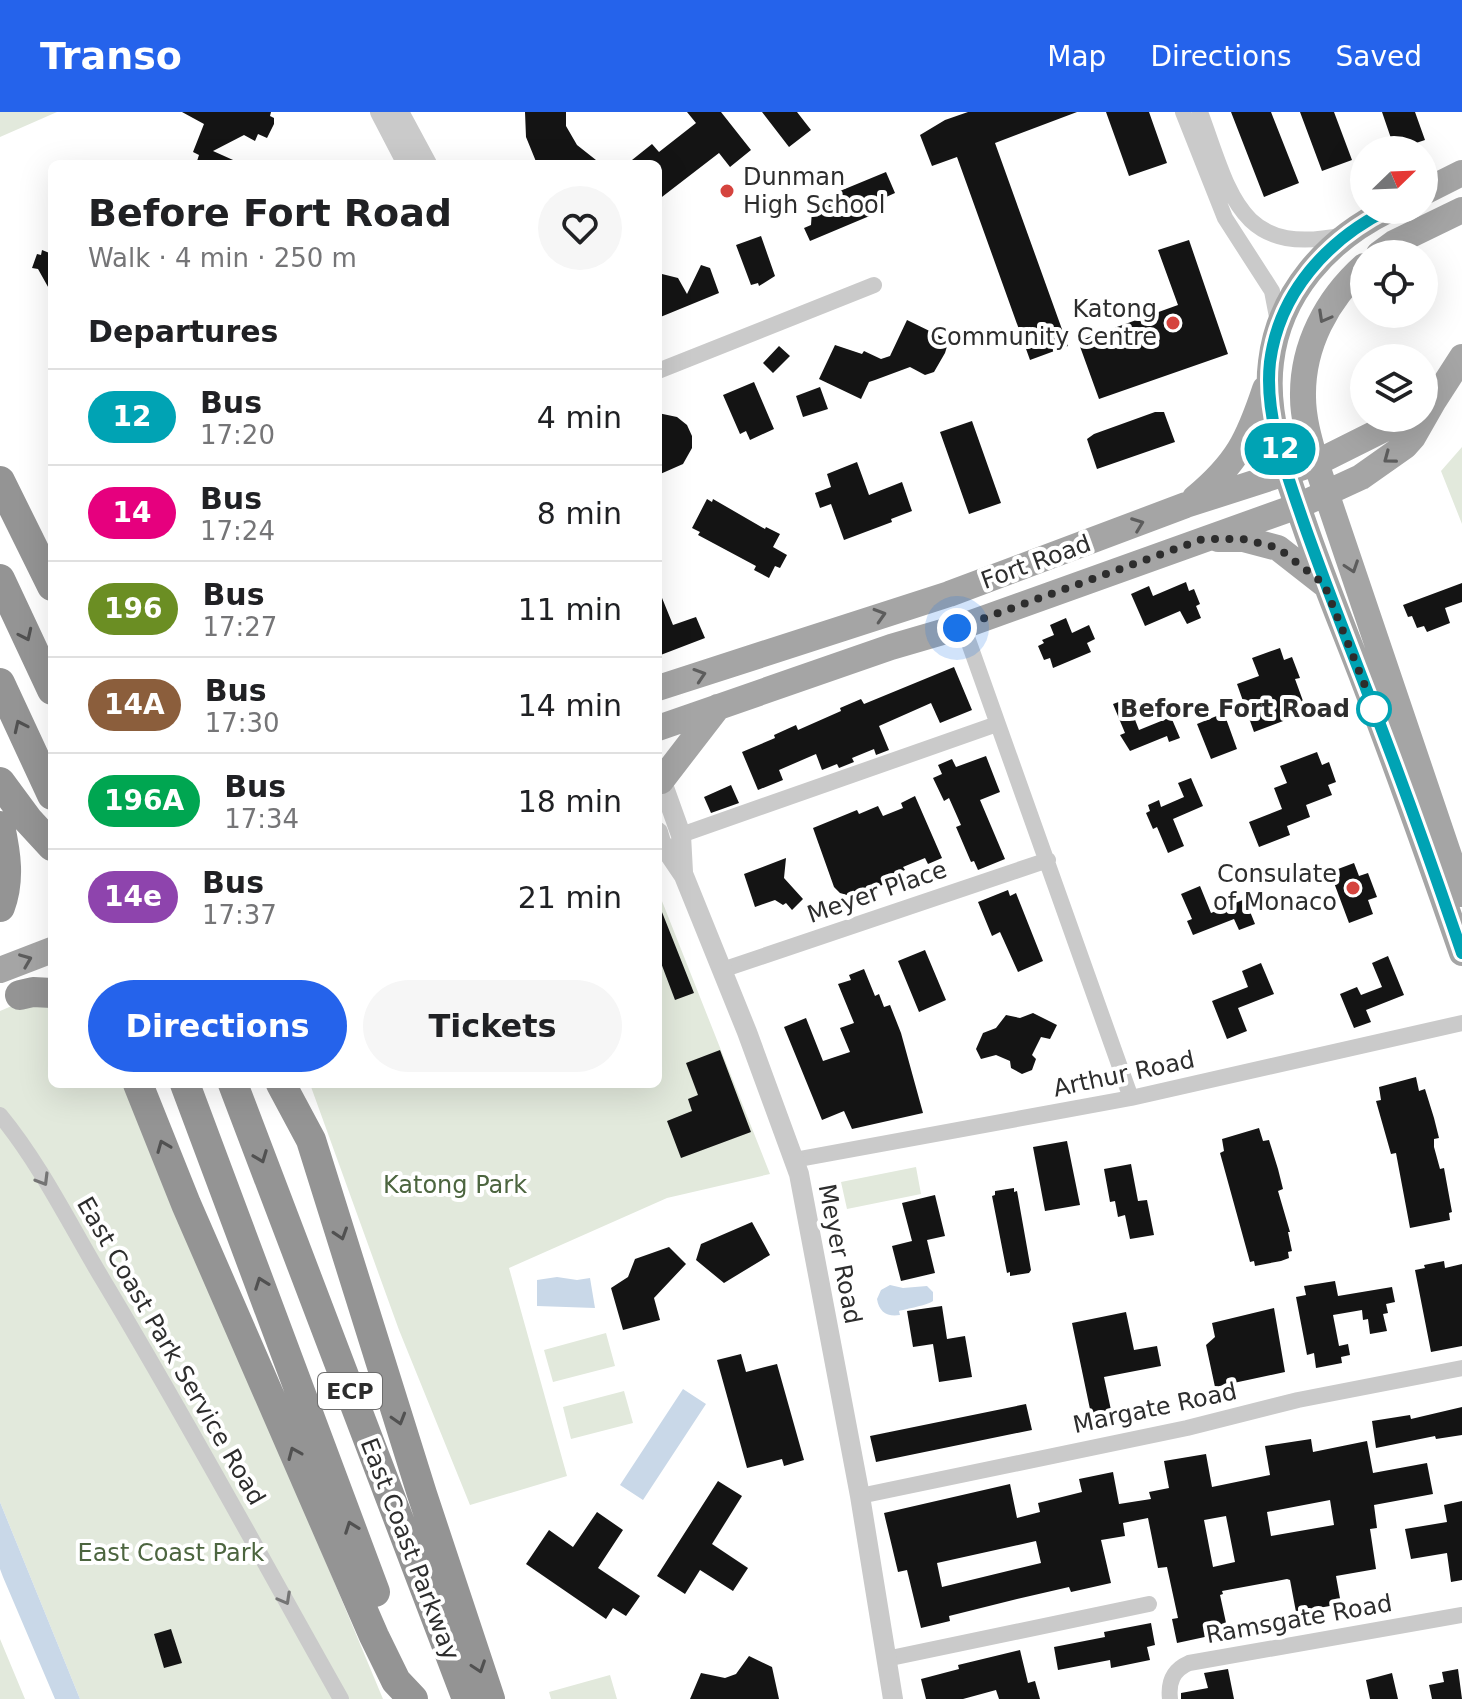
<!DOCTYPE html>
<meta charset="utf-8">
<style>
body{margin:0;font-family:"DejaVu Sans",sans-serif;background:#f6f6f6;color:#202124;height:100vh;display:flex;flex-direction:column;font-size:30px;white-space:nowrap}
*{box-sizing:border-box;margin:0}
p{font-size:26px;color:#757577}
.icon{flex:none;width:44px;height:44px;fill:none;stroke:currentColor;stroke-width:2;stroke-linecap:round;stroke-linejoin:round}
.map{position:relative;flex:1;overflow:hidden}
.panel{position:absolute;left:48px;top:48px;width:614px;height:928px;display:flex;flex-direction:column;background:#fff;border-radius:12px;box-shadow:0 8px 32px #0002}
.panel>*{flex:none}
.badge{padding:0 16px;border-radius:26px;font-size:28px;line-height:52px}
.needle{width:52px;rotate:67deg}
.buttons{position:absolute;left:1350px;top:24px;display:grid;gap:16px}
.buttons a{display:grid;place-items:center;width:88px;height:88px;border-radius:50%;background:#fff;box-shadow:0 8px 32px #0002;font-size:40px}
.you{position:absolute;width:40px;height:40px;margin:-20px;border:6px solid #fff;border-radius:50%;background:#1a73e8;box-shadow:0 0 0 12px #1a73e833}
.map>.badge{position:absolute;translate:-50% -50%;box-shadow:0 0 0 4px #fff}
h2{padding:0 40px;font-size:30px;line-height:72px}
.round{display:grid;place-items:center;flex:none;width:84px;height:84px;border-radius:42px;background:#f6f6f6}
.overview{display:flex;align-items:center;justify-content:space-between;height:136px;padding:0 40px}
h1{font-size:38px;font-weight:800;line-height:60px}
.button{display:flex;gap:16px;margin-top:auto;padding:16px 40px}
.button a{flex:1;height:92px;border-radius:48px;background:#2563eb;color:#fff;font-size:32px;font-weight:800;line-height:92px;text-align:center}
.button a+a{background:#f6f6f6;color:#202124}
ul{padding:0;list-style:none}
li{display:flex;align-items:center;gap:24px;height:96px;padding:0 40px;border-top:2px solid #e0e0e0}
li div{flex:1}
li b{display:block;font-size:30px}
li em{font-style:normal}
li .badge{min-width:88px;font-weight:700;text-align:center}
header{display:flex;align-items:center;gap:48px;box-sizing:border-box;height:112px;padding:0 40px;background:#2563eb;color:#fff}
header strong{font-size:38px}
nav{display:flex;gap:44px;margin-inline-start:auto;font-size:28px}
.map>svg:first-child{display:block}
</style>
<header>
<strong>Transo</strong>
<nav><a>Map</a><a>Directions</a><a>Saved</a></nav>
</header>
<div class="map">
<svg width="1462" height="1587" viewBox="0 0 1462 1587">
<rect width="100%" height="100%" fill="#fff"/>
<path fill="#e2e9dc" d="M0,0H57L0,25Z
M1462,335V412L1441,359Z
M658,779L770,1062L667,1086L509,1156L567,1364L470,1393L399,1218L310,972H658Z
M52,890V972H131L178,1095L383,1587H80L0,1390V899L14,893Z
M916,1055L921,1082L847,1097L841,1070Z
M606,1221L615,1254L553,1270L544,1238Z
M624,1279L633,1311L571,1327L563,1295Z
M0,1527L25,1587H0Z
M610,1563L617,1587H551L549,1580Z"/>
<path fill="#c9d8e8" d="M557,1165L577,1168L590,1166L595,1196L537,1194V1168Z
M890,1173L903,1176L927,1174L933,1180V1189C928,1193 906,1197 899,1199L900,1203C887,1205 879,1200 877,1187L881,1178Z
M683,1277L706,1292L643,1388L620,1373Z
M0,1390L80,1587H55L3,1465L0,1457Z"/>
<path fill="#141414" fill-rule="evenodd" d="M182,0H271L270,4L274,6V12L267,26L258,22L255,29L244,23L213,39L242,52H196L199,43L193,40L204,12Z
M525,0H566V14L577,33L601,52H537L526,25Z
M687,0H721L751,38L730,55L719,41L658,88V52H627L652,32L659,40L696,11Z
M762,0H797L811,18L789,35Z
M968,0H1077L995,31L1068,234L1030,248L957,45L932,54L920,23L945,8Z
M1106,0H1149L1167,51L1129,64Z
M1231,0H1271L1299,71L1264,85Z
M1300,0H1334L1352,48L1322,59Z
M1382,0H1415L1425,28L1395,38Z
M886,60L895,81L875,90L879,100L810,129L804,116L811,113L812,98L843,85L840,79Z
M761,124L775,164L759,174L758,171L751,173L736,133Z
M1189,128L1228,242L1099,287L1078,229L1178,193L1158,138Z
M42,138L52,142V182L38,157L32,156L37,142L41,143Z
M701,153L710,156L719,181L658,206V161L678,166L687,182Z
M907,208L946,227L948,231L945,241L934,260L925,263L910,255L875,268L869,270L861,287L819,267L835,233L862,242L864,239L881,247L890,244Z
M779,234L790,244L773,261L763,251Z
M754,270L774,317L750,328L746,319L740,322L723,283Z
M820,275L828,297L803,305L796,284Z
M1155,300H1164L1175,330L1097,357L1087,327L1094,322Z
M658,301L677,305L687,313L692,324V336L683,352L658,363Z
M972,309L1001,391L969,402L940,320Z
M857,350L869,383L902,370L912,399L891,407L892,410L844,428L831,392L820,396L815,381L831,375L827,362Z
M707,387L712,390L713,387L765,417L766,415L780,422L773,435L787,443L780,456L775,454L769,466L754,458L756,454L698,423L700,420L692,416Z
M1186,470L1189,479L1194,477L1200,492L1196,494L1201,506L1187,512L1180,499L1145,514L1131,482L1149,474L1153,484Z
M1462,471V490L1445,496L1450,511L1427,520L1424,514L1417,516L1412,504L1408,505L1403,493Z
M658,476L673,513L696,505L705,526L658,544Z
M1066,506L1072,521L1089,513L1095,527L1087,531L1091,540L1053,556L1050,546L1044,548L1038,534L1044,531L1042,528L1054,523L1050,513Z
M1280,536L1284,548L1292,545L1300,566L1295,567L1307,600L1254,620L1237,572L1259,564L1252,546Z
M954,555L972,598L940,611L931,591L879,614L889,638L876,643L874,637L852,646L854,650L839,656L837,652L822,658L816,642L779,658L783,668L758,678L742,640L775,626L774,623L796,613L798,618L841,599L840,596L861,587L864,592Z
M1127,587L1139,618L1171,605L1180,626L1169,630L1167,624L1130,639L1120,623L1125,621L1113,592Z
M1224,601L1237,637L1211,647L1197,612Z
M1317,640L1322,653L1329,650L1336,670L1328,673L1332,683L1306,693L1310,705L1287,714L1290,723L1259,735L1249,710L1282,697L1274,676L1287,671L1280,654Z
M986,644L1000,680L980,688L1005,747L978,758L974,749L971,750L956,715L961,713L949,686L944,689L933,666L942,662L938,653L952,647L956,655Z
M1191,666L1203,694L1173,707L1184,734L1168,741L1157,715L1153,717L1146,701L1150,699L1148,693L1159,688L1161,695L1184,685L1178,671Z
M731,673L739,691L711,701L704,685Z
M915,684L942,746L928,752L925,746L903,755L905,758L885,766L887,771L854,785L840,781L834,775L813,716L857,698L859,702L878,694L883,704L903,696L901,691Z
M786,746L784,766L803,787L792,798L786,791L783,793L775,788L755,795L744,762Z
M1354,751L1359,764L1368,761L1377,785L1368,788L1373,802L1349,811L1330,760Z
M1200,774L1211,801L1245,787L1255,812L1239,818L1234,807L1193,823L1187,809L1192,807L1181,782Z
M1008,778L1010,784L1016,781L1043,849L1018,860L1000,820L992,824L978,790Z
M658,790L694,881L675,888L658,843Z
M925,838L946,888L919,900L898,849Z
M1388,844L1404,883L1366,898L1371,910L1354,916L1340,882L1357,875L1361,883L1382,875L1372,851Z
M1261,851L1274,882L1238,896L1247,919L1227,927L1212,889L1248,875L1242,859Z
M864,857L875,884L879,882L884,895L890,893L901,921L923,1001L852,1017L844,999L822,1008L784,915L806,906L823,949L850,940L840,916L854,911L838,872L851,868L849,863Z
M1033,901L1057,913L1050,927L1041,925L1032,943L1036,947L1032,958L1022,962L1011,956L1010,949L996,943L981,947L976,937L983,921L996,916L1006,903L1020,906Z
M720,938L751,1020L681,1046L667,1009L692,999L688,987L698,983L686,951Z
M1416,965L1419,979L1425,977L1434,1006L1439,1026L1434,1027V1035L1440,1057L1444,1056L1452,1100L1449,1101L1450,1108L1410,1116L1396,1041L1391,1042L1376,989L1381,988L1379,975Z
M1259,1016L1263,1029L1269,1028L1278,1057L1283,1077L1278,1079L1290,1120H1288L1292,1139L1288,1140L1289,1146L1281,1149L1255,1154L1254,1149L1250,1150L1220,1041L1224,1039L1222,1027Z
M1067,1029L1080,1093L1045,1099L1033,1035Z
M1131,1052L1138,1089L1147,1088L1154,1123L1130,1127L1125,1103L1118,1105L1115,1089L1110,1090L1104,1057Z
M1014,1076V1080L1017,1079L1031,1158L1029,1161L1010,1164V1160L1007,1161L992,1084L995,1083V1079Z
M935,1083L945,1124L927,1128L935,1161L901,1169L892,1134L912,1129L902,1091Z
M752,1110L770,1143L724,1171L696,1148L701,1132Z
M669,1135L686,1152L654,1186L660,1208L623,1218L611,1176L628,1165L635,1147Z
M1444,1149L1445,1156L1462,1152V1234L1431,1240L1415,1158L1425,1156L1424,1153Z
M1335,1169L1338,1184L1392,1175L1395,1190L1386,1192L1388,1201L1383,1202L1387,1219L1370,1222L1368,1207L1363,1208L1362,1198L1333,1203L1339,1234L1348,1232L1350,1243L1341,1245L1342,1251L1316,1256L1314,1241L1307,1243L1296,1185L1306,1183L1304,1174Z
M942,1194L947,1227L965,1224L972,1265L939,1270L933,1232L913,1235L907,1199Z
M1274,1196L1285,1260L1215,1275L1206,1233L1215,1225L1212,1211Z
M1126,1200L1134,1238L1157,1234L1161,1254L1104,1265L1111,1298L1091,1302L1072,1211Z
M741,1242L746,1260L777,1252L804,1348L784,1354L782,1347L747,1356L717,1248Z
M1026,1292L1032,1318L876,1350L870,1324Z
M1462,1295V1323L1436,1327L1435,1324L1376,1336L1372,1309L1410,1303L1411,1307Z
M1311,1327L1313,1340L1367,1329L1373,1361L1427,1351L1433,1382L1374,1393L1377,1416L1370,1417L1376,1457L1336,1464L1341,1492L1296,1500L1290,1468L1287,1467L1222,1479L1223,1482L1220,1483L1228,1520L1177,1531L1172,1507L1178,1506L1167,1455L1158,1456L1148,1406L1123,1411L1125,1424L1101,1428L1111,1471L1071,1480L1069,1475L1017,1487L949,1504L950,1509L921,1516L907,1458L898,1460L884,1401L1010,1372L1017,1406L1040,1400L1038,1391L1082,1380L1079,1367L1113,1360L1119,1392L1151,1387L1149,1380L1169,1376L1164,1349L1206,1342L1212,1375L1270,1363L1265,1334ZM1330,1388L1334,1413L1271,1424L1267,1400ZM1226,1404L1235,1450L1213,1455L1204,1408ZM1036,1429L1041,1451L942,1475L937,1451Z
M718,1369L742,1384L712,1432L748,1456L733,1479L700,1458L685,1482L657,1464Z
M1462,1389V1468L1451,1470L1447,1441L1411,1447L1405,1417L1447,1410L1444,1393Z
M597,1400L623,1418L598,1456L640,1484L626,1504L613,1496L606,1507L526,1452L549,1418L573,1435Z
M1151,1511L1155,1533L1147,1535L1150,1548L1111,1556L1110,1548L1058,1558L1054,1535L1105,1525L1104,1520Z
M171,1517L182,1551L164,1556L154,1522Z
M1020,1538L1028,1571L1035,1569L1040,1587H999L996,1578L963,1587H926L921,1567L959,1557L958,1553Z
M749,1544L772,1555L779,1587H690L701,1561L725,1566L736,1562Z
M1228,1557L1234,1587H1181V1581L1208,1576L1204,1561Z
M1458,1557L1462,1587H1432L1429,1573L1444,1570L1442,1560Z
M1392,1561L1398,1587H1370L1366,1568Z"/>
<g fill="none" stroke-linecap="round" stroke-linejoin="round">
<path stroke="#cacaca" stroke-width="16" d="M1183,0L1225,106L1272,179L1278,210
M1200,0C1230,80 1238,146 1343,123
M658,259L874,173
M963,514L1131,986
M681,723L997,612
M722,858L1048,748
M0,1003C41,1053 70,1113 103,1168C186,1306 262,1447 341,1587
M794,1048L1131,986L1462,911
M860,1384L1187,1316L1298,1288L1462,1256
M886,1547L1149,1492
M1170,1587C1168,1570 1173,1558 1189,1551L1462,1503"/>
<path stroke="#cacaca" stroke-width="20" d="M380,0L407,52
M399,0L427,52
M658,659L681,723L683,760
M658,720L661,730L684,764L747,920L799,1062L860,1384L893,1587"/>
<path stroke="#a5a5a5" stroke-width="26" d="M1424,80L1462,61
M1388,98C1327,128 1279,181 1271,250C1264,304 1285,359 1303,409C1321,462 1343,515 1363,567C1398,658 1430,749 1462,841
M1379,142L1394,131L1462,98
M1364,154C1327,187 1302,234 1303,285C1303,307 1310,330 1316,351L1462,782
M1195,386C1237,351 1248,328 1265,277
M1218,427H1243L1278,436L1324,472
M658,576L949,482L1186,393L1316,351L1406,306
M658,616L891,535L963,514L1298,394L1361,365L1405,334L1413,325L1433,290L1462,245
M661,669L718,595
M0,858L52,838"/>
<path stroke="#949494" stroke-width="30" d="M0,369L52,474
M0,467L52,578
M0,571L52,683
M0,670L28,708L52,734
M0,714C6,742 10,768 0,795
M20,883L33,880L52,881
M138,972L186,1092L374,1524L396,1569L413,1587
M185,972L375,1480
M233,972L467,1587
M281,972L311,1028L422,1382L490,1587"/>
</g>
<defs><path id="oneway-chevron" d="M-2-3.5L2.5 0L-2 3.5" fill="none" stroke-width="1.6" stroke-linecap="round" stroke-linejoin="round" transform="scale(2)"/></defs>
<g stroke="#5d5d5d">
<use href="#oneway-chevron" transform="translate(1324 205) rotate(119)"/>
<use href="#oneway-chevron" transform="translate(1389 346) rotate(143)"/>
<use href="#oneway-chevron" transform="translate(1138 412) rotate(-21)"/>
<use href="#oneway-chevron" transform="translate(1352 455) rotate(71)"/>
<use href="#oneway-chevron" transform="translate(880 503) rotate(-17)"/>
<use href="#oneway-chevron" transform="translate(700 563) rotate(-18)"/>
<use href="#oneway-chevron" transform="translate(26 848) rotate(-22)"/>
</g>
<g stroke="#515151">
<use href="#oneway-chevron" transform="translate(26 523) rotate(65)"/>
<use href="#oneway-chevron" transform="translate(20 614) rotate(-115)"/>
<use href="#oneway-chevron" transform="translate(163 1034) rotate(-112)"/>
<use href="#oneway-chevron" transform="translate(261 1045) rotate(69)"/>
<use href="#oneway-chevron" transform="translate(341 1122) rotate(72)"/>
<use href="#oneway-chevron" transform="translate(261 1171) rotate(-110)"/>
<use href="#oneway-chevron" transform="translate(399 1307) rotate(73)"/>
<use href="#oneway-chevron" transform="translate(294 1341) rotate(-113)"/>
<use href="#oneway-chevron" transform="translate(351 1415) rotate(-110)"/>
<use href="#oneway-chevron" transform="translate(479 1555) rotate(71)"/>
</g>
<g stroke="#747474">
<use href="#oneway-chevron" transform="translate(43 1068) rotate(59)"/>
<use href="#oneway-chevron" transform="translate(285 1487) rotate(61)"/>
</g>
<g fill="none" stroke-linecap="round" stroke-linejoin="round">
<g stroke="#fff" stroke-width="18">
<path id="line" d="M1387,98C1327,128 1279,181 1270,250C1264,304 1286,359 1303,409C1323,466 1345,522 1367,579C1401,666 1432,753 1462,841"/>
</g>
<use href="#line" stroke="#00a3b4" stroke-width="12"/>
<path stroke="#2d2d2d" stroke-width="8" stroke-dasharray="0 14.4" d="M957,516L1203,427H1243L1278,436L1324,472L1378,606L1374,597"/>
</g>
<g fill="#d5443e" stroke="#fff" stroke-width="3">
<circle cx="727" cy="79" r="8"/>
<circle cx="1173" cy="211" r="8"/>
<circle cx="1353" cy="776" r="8"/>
</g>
<circle fill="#fff" stroke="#00a3b4" stroke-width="4" cx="1374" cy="597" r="16"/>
<g text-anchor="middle" stroke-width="8" stroke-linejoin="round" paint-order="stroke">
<rect fill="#fff" stroke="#6c6c6c" stroke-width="2" x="318" y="1261" width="64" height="36" rx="6"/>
<g font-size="22" font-weight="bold" fill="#2d2d2d">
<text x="350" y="1287">ECP</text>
</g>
<g font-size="24" fill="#2d2d2d" stroke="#fff" text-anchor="end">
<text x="743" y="73" text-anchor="start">Dunman<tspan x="743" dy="28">High School</tspan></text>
<text x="1157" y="205">Katong<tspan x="1157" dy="28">Community Centre</tspan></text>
<text x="1337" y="770">Consulate<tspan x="1337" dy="28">of Monaco</tspan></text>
</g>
<g font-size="24" fill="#2d2d2d" stroke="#fff">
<text transform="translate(1036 450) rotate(-20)" y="8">Fort Road</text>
<text transform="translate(877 780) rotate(-19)" y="8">Meyer Place</text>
<text transform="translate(1124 962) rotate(-12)" y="8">Arthur Road</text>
<text transform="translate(840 1142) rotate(79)" y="8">Meyer Road</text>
<text transform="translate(171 1239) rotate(60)" y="8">East Coast Park Service Road</text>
<text transform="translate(1155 1296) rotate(-12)" y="8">Margate Road</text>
<text transform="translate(410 1437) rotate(69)" y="8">East Coast Parkway</text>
<text transform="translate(1299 1507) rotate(-10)" y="8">Ramsgate Road</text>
</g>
<g font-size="24" font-weight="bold" fill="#2d2d2d" stroke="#fff" text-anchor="end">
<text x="1350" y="605">Before Fort Road</text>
</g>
<g font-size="24" fill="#4c653f" stroke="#fff">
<text x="455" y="1081">Katong Park</text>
<text x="171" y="1449">East Coast Park</text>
</g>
</g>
</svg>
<div class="buttons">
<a><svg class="needle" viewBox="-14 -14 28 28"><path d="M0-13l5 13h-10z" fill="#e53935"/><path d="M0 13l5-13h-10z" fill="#757577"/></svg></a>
<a><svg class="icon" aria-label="locate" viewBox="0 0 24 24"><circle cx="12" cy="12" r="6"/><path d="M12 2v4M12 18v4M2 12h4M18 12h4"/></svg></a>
<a><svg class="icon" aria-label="layers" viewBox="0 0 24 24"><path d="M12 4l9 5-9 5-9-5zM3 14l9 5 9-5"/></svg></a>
</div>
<div class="you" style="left:957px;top:516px"></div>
<b class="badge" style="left:1280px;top:337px;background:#00a3b4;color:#fff">12</b>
<section class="panel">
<div class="overview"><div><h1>Before Fort Road</h1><p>Walk · 4 min · 250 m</p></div><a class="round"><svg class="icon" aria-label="heart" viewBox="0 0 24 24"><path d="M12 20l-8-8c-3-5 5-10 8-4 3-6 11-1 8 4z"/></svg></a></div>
<h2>Departures</h2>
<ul>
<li><span class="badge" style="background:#00a3b4;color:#fff">12</span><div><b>Bus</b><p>17:20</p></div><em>4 min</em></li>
<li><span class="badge" style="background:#e6007e;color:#fff">14</span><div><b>Bus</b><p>17:24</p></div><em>8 min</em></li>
<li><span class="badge" style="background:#6b8e23;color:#fff">196</span><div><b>Bus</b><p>17:27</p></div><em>11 min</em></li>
<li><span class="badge" style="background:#8b5e3c;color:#fff">14A</span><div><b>Bus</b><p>17:30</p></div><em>14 min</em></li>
<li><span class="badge" style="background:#00a651;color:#fff">196A</span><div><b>Bus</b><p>17:34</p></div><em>18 min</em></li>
<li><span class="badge" style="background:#8e44ad;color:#fff">14e</span><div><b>Bus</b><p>17:37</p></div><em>21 min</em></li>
</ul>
<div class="button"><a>Directions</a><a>Tickets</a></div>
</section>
</div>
